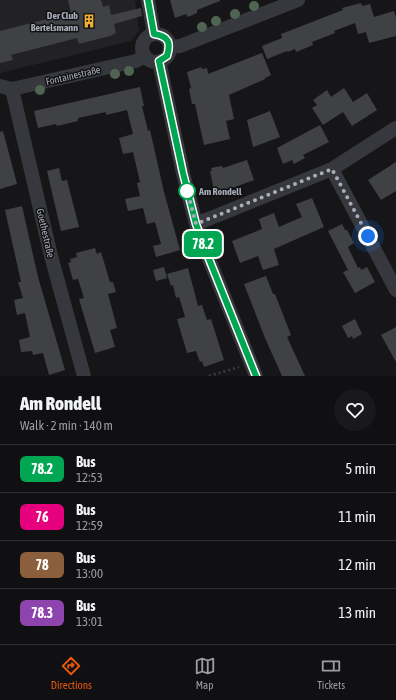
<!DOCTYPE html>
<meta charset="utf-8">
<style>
body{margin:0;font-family:"Asap Condensed",sans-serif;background:#19191b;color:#f1f3f6;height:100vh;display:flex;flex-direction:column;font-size:15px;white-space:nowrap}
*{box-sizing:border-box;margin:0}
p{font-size:13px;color:#9c9d9f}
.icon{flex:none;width:22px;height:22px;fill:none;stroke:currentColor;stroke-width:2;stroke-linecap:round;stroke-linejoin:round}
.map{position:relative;height:376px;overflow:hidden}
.details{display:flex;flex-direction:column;background:#101012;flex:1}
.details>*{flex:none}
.badge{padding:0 8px;border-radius:6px;font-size:14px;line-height:26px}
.you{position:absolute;width:20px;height:20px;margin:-10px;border:3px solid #fff;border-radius:50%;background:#1a73e8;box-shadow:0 0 0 6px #1a73e833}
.map>.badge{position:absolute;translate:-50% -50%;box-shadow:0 0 0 2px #fff}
.round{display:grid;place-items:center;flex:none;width:42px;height:42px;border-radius:21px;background:#19191b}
.overview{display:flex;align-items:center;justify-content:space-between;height:68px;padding:0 20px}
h1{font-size:19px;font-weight:800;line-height:30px}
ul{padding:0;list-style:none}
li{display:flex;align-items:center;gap:12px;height:48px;padding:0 20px;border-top:1px solid #303032}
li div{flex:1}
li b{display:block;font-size:15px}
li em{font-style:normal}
li .badge{min-width:44px;font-weight:700;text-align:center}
.tab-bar{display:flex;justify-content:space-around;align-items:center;height:56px;border-top:1px solid #303032;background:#101012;font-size:11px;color:#9c9d9f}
.tab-bar a{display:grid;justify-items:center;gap:2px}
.tab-bar .active{color:#ea580c}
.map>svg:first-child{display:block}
</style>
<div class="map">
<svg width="396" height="376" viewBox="0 0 396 376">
<rect width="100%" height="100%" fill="#161618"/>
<path fill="#222225" d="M0,0H135L139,31L131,41L0,73Z"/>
<path fill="#404145" d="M68,0H101L103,7L109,5L111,15L141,8L142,16L114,24L116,33L110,36L79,44L77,38L11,55L13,60L0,63V31L71,13Z
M170,0H220V1L197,10V13L188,17L186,14L175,18Z
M361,3L362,6L370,4L374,17L394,11L396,18V36L369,43L366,32L358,34L355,23L334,31L335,33L312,42L313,45L296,52L295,49L288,52L287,51L267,59L262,46L282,38L281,34L343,10L342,8Z
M262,53L271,75L265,78V79L229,95L234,119L226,121L230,139L204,145L195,104H192L189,89L191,88L187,72L201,67L202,69L207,68L208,74Z
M140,87L144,106H142L148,131L150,130L164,192L180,250L156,257L153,246L161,244L155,222L147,224L143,208L128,211L125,199L140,196L137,183L140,182L133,152L123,154L119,138L133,134L127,110L106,115V112L78,118V121L57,126L56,124L38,128L34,111Z
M344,88L353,102L367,93L377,110L352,126L343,112L323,125L312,108L317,105L313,100L327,90L331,97Z
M270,111L280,137L253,147L247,120Z
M320,125L329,142L303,155L305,158L294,164L292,160L283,164L277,148Z
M3,131L17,184L0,189V132Z
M247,160L254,180L235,187L214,191L210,171H212L211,168L222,166L223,168Z
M396,162V191L381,200L368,180Z
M59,168L62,181L67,180L79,227L61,231L47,171Z
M312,198L324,227L274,249L279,265L263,270L258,256L240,263L232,241L262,229L259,219L274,213L279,227L302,217L296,204Z
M22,206L38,277L65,370L49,375L43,353L33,355L32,351L21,352L19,340L30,337L25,313L17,315L14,300L23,298L18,282H21L5,210Z
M342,224L345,230H347L354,243L348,247L358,268L360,267L361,270L367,267L375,282L355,293L343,272L348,270L328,231Z
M95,248L97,254L101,252L110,282H113L116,292L108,294L117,328L110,330L115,347L95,353L79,299L84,298L78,279L73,280L68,263L71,262L70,259L77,257L76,253Z
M164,267L167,278L156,281L153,270Z
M188,268L198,306L202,305L207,320L211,319L224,360L204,367L202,361L200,362L196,351L187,353L177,319L185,317L179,297L176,298L173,285L171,286L167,274Z
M266,276L273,294H275L291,335L287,337L305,376H282L265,338L244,284Z
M355,319L362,334L353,339L352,336L348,338L342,326Z
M396,327V362L381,335Z"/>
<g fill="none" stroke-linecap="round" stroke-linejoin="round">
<path stroke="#3d3f44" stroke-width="2.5" stroke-dasharray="2 3" stroke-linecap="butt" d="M209,376L239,367"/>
<path stroke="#37383d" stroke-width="14" d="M148,0L154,34
M142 48a14 14 0 1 1 28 0a14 14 0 1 1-28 0Z
M170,47L180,46L298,0
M159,61L183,173L196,224L207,254L256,376
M0,86L12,89L136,61L145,56
M12,89L51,256L84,376
M332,169L396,290
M196,224L332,169L396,128"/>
</g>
<g fill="#506452">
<circle cx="254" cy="6" r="5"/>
<circle cx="235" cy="14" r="5"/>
<circle cx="216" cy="21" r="5"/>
<circle cx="202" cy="27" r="5"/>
<circle cx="129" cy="71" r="5"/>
<circle cx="115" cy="74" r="5"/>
<circle cx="40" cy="90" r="5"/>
</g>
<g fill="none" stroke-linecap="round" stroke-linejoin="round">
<g stroke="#fff" stroke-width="9">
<path id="line" d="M148,0L154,34C169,36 171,43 167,56L159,61L183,173L196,224L207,254L256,376"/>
</g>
<use href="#line" stroke="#00a651" stroke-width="6"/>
<path stroke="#a8adb8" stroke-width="4" stroke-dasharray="0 7.2" d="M187,191L186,186L196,224L332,169L368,236"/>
</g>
<defs>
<g id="building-bare" transform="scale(1.08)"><path d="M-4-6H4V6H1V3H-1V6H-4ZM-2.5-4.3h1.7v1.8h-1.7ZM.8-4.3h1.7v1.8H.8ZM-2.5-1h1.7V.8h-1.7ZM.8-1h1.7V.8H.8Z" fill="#f2b134" stroke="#111113" stroke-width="2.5" paint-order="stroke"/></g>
</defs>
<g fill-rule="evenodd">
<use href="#building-bare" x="89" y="21"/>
</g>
<circle fill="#fff" stroke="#00a651" stroke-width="2" cx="187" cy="191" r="8"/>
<g text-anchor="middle" stroke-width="3" stroke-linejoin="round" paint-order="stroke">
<g font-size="10" font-weight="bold" fill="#a8adb8" stroke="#111113" text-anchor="end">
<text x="78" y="19">Der Club<tspan x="78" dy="12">Bertelsmann</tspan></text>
</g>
<g font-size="10" fill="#a8adb8" stroke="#111113">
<text transform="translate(73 75) rotate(-13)" y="4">Fontainestraße</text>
<text transform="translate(46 233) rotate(77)" y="4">Goethestraße</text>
</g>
<g font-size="10" font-weight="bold" fill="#a8adb8" stroke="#111113" text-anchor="start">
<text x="199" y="195">Am Rondell</text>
</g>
</g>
</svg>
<div class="you" style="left:368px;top:236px"></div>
<b class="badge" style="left:203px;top:244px;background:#00a651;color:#fff">78.2</b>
</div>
<section class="details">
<div class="overview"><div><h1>Am Rondell</h1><p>Walk · 2 min · 140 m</p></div><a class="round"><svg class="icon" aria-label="heart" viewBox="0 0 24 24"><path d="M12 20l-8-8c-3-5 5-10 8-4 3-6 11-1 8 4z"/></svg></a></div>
<ul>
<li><span class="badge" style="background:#00a651;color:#fff">78.2</span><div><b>Bus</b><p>12:53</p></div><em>5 min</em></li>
<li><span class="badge" style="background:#e6007e;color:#fff">76</span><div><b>Bus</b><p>12:59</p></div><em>11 min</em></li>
<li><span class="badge" style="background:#8b5e3c;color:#fff">78</span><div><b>Bus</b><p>13:00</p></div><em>12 min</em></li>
<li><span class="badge" style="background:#8e44ad;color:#fff">78.3</span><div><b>Bus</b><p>13:01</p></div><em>13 min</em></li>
</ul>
</section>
<nav class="tab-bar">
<a class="active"><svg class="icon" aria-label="directions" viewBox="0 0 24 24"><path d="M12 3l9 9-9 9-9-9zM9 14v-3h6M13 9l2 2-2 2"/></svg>Directions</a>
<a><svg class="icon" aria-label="map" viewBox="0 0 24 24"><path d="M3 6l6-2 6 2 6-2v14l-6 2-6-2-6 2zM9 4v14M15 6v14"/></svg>Map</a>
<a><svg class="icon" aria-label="tickets" viewBox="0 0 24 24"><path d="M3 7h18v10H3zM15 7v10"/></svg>Tickets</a>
</nav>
